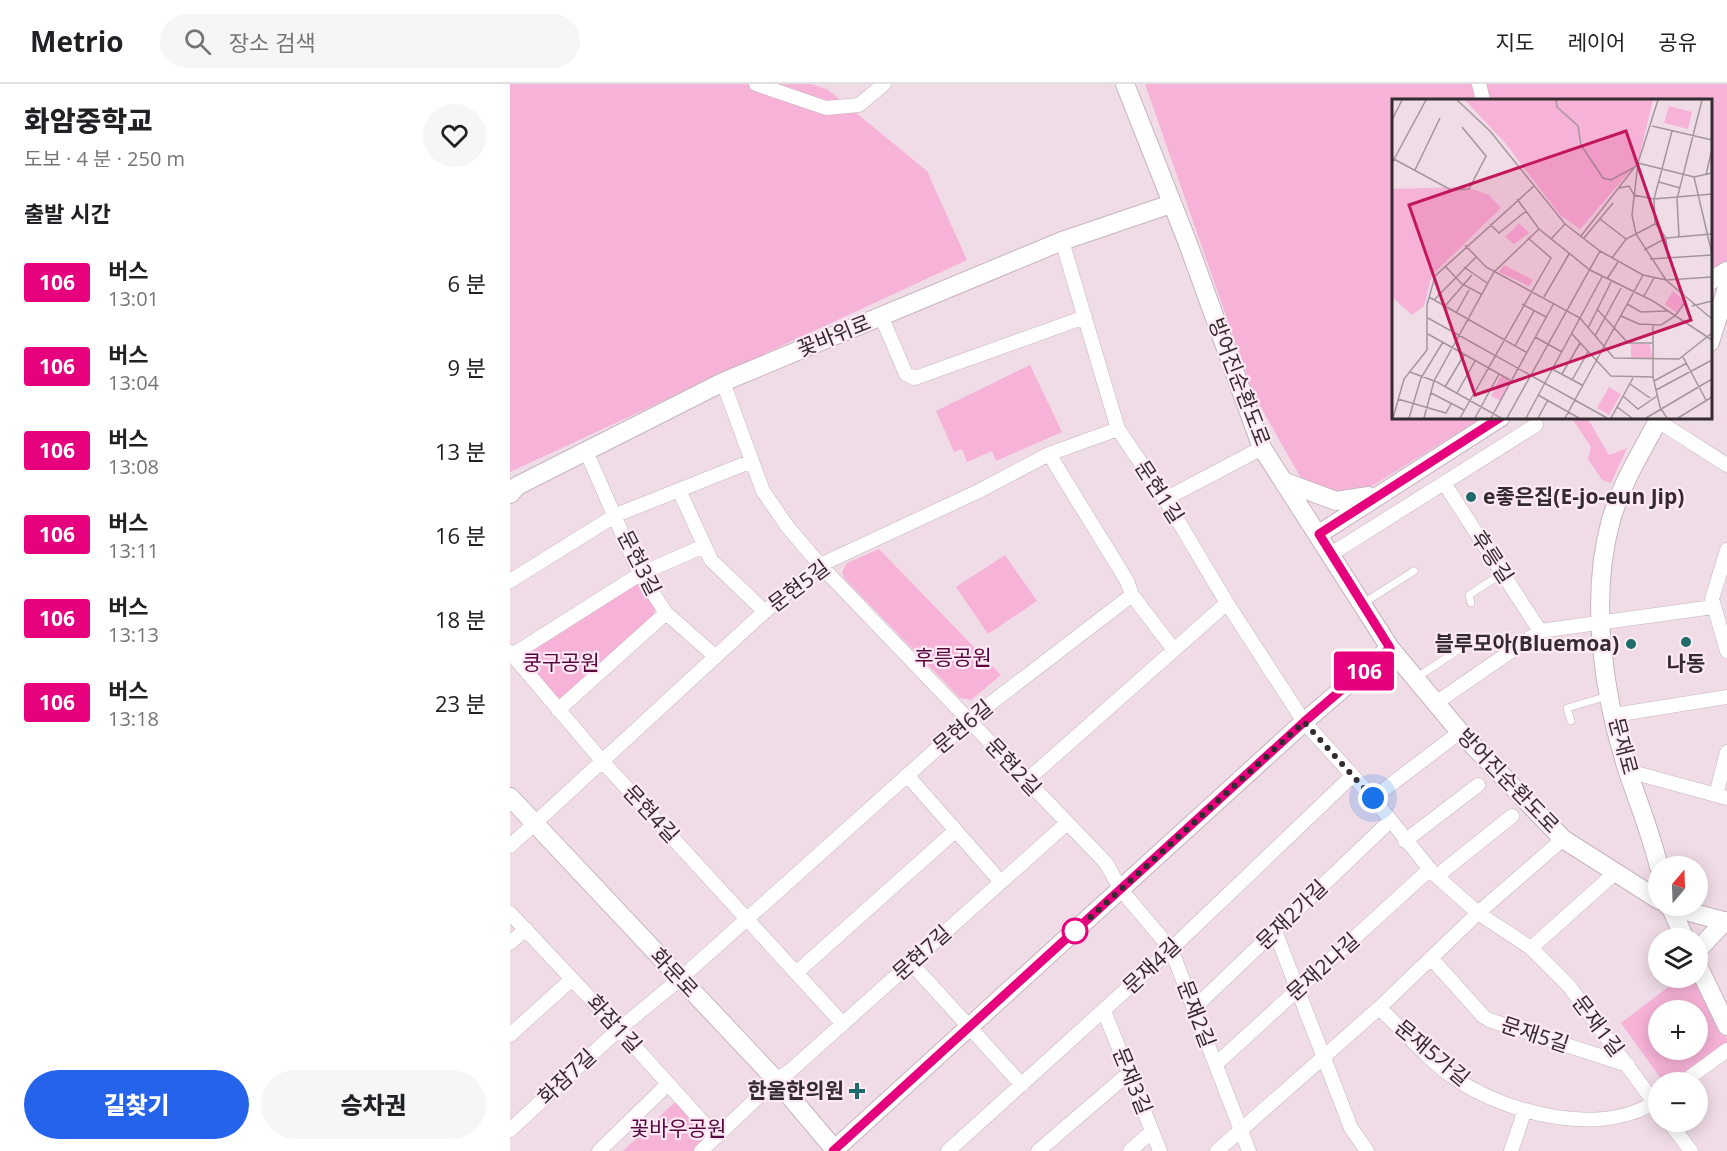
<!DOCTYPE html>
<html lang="ko">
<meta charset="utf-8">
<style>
body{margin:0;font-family:"Open Sans","Noto Sans KR",sans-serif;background:#f6f6f6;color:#202124;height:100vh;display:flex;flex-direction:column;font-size:22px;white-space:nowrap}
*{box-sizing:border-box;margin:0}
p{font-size:20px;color:#757577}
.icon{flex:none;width:33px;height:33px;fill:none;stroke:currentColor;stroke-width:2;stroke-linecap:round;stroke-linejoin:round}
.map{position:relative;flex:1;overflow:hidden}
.drawer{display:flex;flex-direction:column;background:#fff;width:510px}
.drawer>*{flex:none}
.badge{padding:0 12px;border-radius:4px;font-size:21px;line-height:39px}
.needle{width:39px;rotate:19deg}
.tools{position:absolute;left:1138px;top:772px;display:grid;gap:12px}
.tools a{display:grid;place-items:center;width:60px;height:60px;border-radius:50%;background:#fff;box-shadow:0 3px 15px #0003;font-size:30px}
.you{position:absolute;width:30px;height:30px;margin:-15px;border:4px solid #fff;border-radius:50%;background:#1a73e8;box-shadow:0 0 0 9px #1a73e833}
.map>.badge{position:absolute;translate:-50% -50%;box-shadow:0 0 0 3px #fff}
h2{padding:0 24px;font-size:22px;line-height:54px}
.round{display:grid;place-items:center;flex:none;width:63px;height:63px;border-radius:32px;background:#f6f6f6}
.overview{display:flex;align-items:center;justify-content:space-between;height:102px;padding:0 24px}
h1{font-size:28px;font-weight:800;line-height:45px}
.button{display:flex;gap:12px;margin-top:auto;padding:12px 24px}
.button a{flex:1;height:69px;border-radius:36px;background:#2563eb;color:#fff;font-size:24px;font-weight:800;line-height:69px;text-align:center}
.button a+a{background:#f6f6f6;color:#202124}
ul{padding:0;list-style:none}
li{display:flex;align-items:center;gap:18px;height:84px;padding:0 24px}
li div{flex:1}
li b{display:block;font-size:22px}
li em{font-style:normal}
li .badge{min-width:66px;font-weight:700;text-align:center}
header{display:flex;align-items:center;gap:36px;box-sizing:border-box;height:84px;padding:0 30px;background:#fff;border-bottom:2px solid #e0e0e0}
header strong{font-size:28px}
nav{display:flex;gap:33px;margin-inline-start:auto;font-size:21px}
.search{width:420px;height:54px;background:#f6f6f6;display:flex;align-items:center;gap:15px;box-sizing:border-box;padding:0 21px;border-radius:33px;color:#757577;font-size:22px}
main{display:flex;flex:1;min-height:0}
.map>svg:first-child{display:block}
</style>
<header>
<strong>Metrio</strong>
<div class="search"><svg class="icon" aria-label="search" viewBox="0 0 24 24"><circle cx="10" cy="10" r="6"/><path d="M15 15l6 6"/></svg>장소 검색</div>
<nav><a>지도</a><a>레이어</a><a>공유</a></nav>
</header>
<main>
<section class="drawer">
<div class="overview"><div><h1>화암중학교</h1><p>도보 · 4 분 · 250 m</p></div><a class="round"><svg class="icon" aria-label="heart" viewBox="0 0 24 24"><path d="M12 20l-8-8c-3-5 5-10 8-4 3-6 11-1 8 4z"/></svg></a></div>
<h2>출발 시간</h2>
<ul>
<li><span class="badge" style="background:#e6007e;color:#fff">106</span><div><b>버스</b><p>13:01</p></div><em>6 분</em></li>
<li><span class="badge" style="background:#e6007e;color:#fff">106</span><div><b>버스</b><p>13:04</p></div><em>9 분</em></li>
<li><span class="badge" style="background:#e6007e;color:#fff">106</span><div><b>버스</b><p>13:08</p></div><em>13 분</em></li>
<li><span class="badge" style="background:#e6007e;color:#fff">106</span><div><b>버스</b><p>13:11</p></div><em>16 분</em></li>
<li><span class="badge" style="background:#e6007e;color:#fff">106</span><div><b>버스</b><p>13:13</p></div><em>18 분</em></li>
<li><span class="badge" style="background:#e6007e;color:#fff">106</span><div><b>버스</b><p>13:18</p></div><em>23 분</em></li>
</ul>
<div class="button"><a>길찾기</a><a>승차권</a></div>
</section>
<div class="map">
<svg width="1217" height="1067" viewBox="0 0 1217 1067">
<rect width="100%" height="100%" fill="#f0dce6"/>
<path fill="#f7b2d8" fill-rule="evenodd" d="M0,0H301L317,5L417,87L457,176L0,388Z
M635,0H1217V181L1201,192L1200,16H884V333H973L846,412L819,414L793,398L743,309Z
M520,281L552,348L486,377L482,367L457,378L452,365L444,368L426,327Z
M1061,333H1082L1078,335L1099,371L1117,364L1101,399L1092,396L1078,375L1081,363Z
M369,465L491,591L461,616L450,614L334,494L332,488L337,479Z
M495,471L527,517L478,550L446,503Z
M128,498L145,522L144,531L53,616L43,615L13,581L12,571Z
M1170,894H1184L1217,955V969L1178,999H1154L1111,939ZM1149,927H1188V966H1149Z
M164,1019H173L208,1053L207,1061L201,1067H113Z"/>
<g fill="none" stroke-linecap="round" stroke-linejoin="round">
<g stroke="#c7b4be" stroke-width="8">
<path id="lane" d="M961,519L959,511L993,489
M852,520L904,487
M906,594L956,561L949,552
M1061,637L1057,624L1098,612"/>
</g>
<g stroke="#c7b4be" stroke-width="15">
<path id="street" d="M246,0L316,24L349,21L374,0
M969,0L973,16
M552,157L608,345L655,415L717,519L794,638L863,714L922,788L968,829L1021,864L1059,902L1149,1025
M371,232L396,290L405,294L575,233
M213,298L253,407L277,442L310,481L596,779L611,806L661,865L739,1067
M1148,337L1217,381
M76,367L129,488L156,529L206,573
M934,399L1030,547
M169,406L201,476L255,528
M655,415L752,364
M1217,466L1202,515L1217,567
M821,470L1026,341
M0,497L106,431L242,377
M622,511L664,566
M0,568L93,678L333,940
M2,571L130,490L194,462
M926,619L1030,547L1203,523
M48,626L156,529
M1104,631L1217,613
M1118,687L1217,714
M397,691L491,798
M516,697L717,519
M1206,711L1217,668
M863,714L950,648
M895,757L968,701
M0,762L253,529L310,481L469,407L539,370L608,345
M927,792L1002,732
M0,829L109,945L206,1053
M765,847L841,1044L857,1067
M0,859L16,845
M1021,864L1106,788
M921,874L973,932L979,936L1118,981
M401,879L512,1001
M286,889L445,747
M684,924L880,737
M869,924C894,947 918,976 946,995C998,1030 1095,1055 1149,1015
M594,927L650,1067
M0,951L62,895
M706,980L920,785
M1172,999L1217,966
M1159,1038L1181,1067
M0,1046L109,945L170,895L459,636L622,511L617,497L539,370
M89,1067L157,1001
M191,1067L266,996L280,987L556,740
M438,1067L661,865L842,692
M528,1067L619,989
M620,1067L642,1047
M707,1067L869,924L968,829L1053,755
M1001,1067L1015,1026"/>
</g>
<g stroke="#c7b4be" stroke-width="20">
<path id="secondary" d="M615,0L677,157L752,364L880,564L950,648L1053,755L1149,816
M1200,197L1217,187
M1200,258L1217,204
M775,398L826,417L859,412
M0,410L7,402L213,298L552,157L661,120
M809,450L991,333
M0,713L266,996L326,1067
M1149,783C1141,750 1129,720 1118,688C1093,610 1079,515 1101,436C1112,398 1132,367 1150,333
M1158,822L1217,838
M1160,822L1175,855
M1188,866L1215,837
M1188,882L1217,942
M323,1067L794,638L880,564"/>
</g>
<use href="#lane" stroke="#fff" stroke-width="7"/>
<use href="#street" stroke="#fff" stroke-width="14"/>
<use href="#secondary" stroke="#fff" stroke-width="18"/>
</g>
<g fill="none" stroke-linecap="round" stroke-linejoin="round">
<g stroke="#fff" stroke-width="14">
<path id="line" d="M323,1067L794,638L880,564L809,450L991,333"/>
</g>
<use href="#line" stroke="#e6007e" stroke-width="9"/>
<path stroke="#332b2f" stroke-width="6" stroke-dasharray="0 10.8" d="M565,847L561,851L794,638L863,714"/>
</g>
<g fill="#1f6b6c" stroke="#fee9f4" stroke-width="2">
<circle cx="961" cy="413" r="6"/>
<circle cx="1176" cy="558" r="6"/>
<circle cx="1121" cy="560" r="6"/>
<path d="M344 998h6v6h6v6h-6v6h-6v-6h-6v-6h6z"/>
</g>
<circle fill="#fff" stroke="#e6007e" stroke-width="3" cx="565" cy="847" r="12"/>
<g text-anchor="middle" stroke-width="4.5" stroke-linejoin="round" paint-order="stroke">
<g font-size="21" fill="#332b2f" stroke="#fee9f4">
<text transform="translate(324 252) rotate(-22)" y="7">꽃바위로</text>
<text transform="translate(729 298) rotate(69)" y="7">방어진순환도로</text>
<text transform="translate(649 408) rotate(57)" y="7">문현1길</text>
<text transform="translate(982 473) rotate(57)" y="7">후릉길</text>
<text transform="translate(129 479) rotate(63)" y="7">문현3길</text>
<text transform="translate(289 502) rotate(-37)" y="7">문현5길</text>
<text transform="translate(453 643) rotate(-40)" y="7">문현6길</text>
<text transform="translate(1113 662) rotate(75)" y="7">문재로</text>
<text transform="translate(503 683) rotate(47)" y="7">문현2길</text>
<text transform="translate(998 697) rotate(46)" y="7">방어진순환도로</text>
<text transform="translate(141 730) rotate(47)" y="7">문현4길</text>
<text transform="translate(782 831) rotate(-44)" y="7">문재2가길</text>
<text transform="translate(412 869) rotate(-42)" y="7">문현7길</text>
<text transform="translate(642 882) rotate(-43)" y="7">문재4길</text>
<text transform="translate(813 883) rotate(-42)" y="7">문재2나길</text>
<text transform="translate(164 889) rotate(47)" y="7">화문로</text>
<text transform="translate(686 930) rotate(69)" y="7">문재2길</text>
<text transform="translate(104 940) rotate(48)" y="7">화잠1길</text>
<text transform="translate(1088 942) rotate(53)" y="7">문재1길</text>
<text transform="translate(1025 951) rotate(18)" y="7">문재5길</text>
<text transform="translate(922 969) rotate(40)" y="7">문재5가길</text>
<text transform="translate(57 993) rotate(-43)" y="7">화잠7길</text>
<text transform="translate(622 997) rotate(68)" y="7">문재3길</text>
</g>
<g font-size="21" font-weight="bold" fill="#332b2f" stroke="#fee9f4" text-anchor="end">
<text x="973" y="420" text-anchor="start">e좋은집(E-jo-eun Jip)</text>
<text x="1109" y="567">블루모아(Bluemoa)</text>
<text x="1176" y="587" text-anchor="middle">나동</text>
<text x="334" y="1014">한울한의원</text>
</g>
<g font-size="21" fill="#58073e" stroke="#fee9f4">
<text x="443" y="581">후릉공원</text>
<text x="51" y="586">쿵구공원</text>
<text x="168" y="1052">꽃바우공원</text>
</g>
</g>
<g transform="translate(882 15)">
<rect width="320" height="320" fill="#f0dce6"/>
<path d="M73,1H261L246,63L188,130L168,116L114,45ZM277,7L300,13L296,30L272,24ZM74,88L97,96L109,109L40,176L32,207L20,216L0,198V90ZM127,124L137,134L122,145L113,138ZM112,166L141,181L137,187L107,173ZM281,192L294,203L286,215L273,205ZM239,245H258L260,259L239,260ZM109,277L119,281L109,302L99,297ZM217,288L229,295L217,316L205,309Z" fill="#f7b2d8"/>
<path fill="none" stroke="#a4959d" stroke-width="1.5" d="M65,1L98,32L173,125L208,152L251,176L274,181L320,178M164,1L165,8L186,27L189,46L211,79L219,81L243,68M0,21L10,1M260,27L320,41M0,59L59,91L77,90L94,57L70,28M0,64L34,1M23,71L48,19M320,74L302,78L246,64L240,116L244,135L274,181L320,220M314,76L320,50M302,78L320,155M267,83L288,89M227,89L237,87L242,96L262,100L320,95M125,100L147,130L198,171L261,202L320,241M208,120L234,140M98,125L107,134L134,112M189,137L246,64L266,1M287,138L285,100L310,1M192,139L221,104M159,140L173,125M73,146L94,168L188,219L222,259L287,260L320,234M252,151L274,139L320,135M220,159L234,140L263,125M276,159L274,139L263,124L262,100L280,32M258,160L320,156M53,167L70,185L89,195M72,168L95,184M215,180L226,163M252,197L262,179M37,198L134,253M152,198L177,155M42,201L84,158M130,205L154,218M235,205L249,213L275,212M53,207L80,176M300,207L320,202M205,210L236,244H261M64,214L77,191M229,217L247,225L269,226L283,217L294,202M36,219L215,319M261,226V278L268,308L275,319M196,229L219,183M36,235L118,281M180,235L219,277L261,278M203,237L229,189M143,238L170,253M123,247L142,212M291,258L314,301M160,270L190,286M18,273L45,283L109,319M170,275L188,244M180,281L196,253M262,282L295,264M238,285L258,299M53,288L72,256M264,291L320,261M39,294L72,311M65,294L83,262M146,296L187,319M231,297L246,310L265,297M6,300L54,314L59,305M225,308L240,319M1,319L12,280L35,251V206L43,177L142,87M17,319L29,279L51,243M32,319L42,282L102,173L147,130M68,319L159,159L136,139M83,319L107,275M99,319L162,204M115,319L208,152M134,319L210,178M146,319L156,301M173,319L251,176M219,319L241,279M254,319L320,280M286,319L320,298"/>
<path fill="#c2185b" fill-opacity="0.15" stroke="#c2185b" stroke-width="3" d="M234,32L299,221L83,296L17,106Z"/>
<rect width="320" height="320" fill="none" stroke="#332b2f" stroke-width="3"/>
</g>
</svg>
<div class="tools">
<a><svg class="needle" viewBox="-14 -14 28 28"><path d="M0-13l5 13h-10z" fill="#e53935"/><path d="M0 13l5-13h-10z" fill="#757577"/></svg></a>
<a><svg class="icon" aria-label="layers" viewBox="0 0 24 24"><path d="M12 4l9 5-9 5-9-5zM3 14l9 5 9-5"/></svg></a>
<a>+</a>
<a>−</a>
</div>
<div class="you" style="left:863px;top:714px"></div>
<b class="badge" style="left:854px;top:587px;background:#e6007e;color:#fff">106</b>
</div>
</main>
